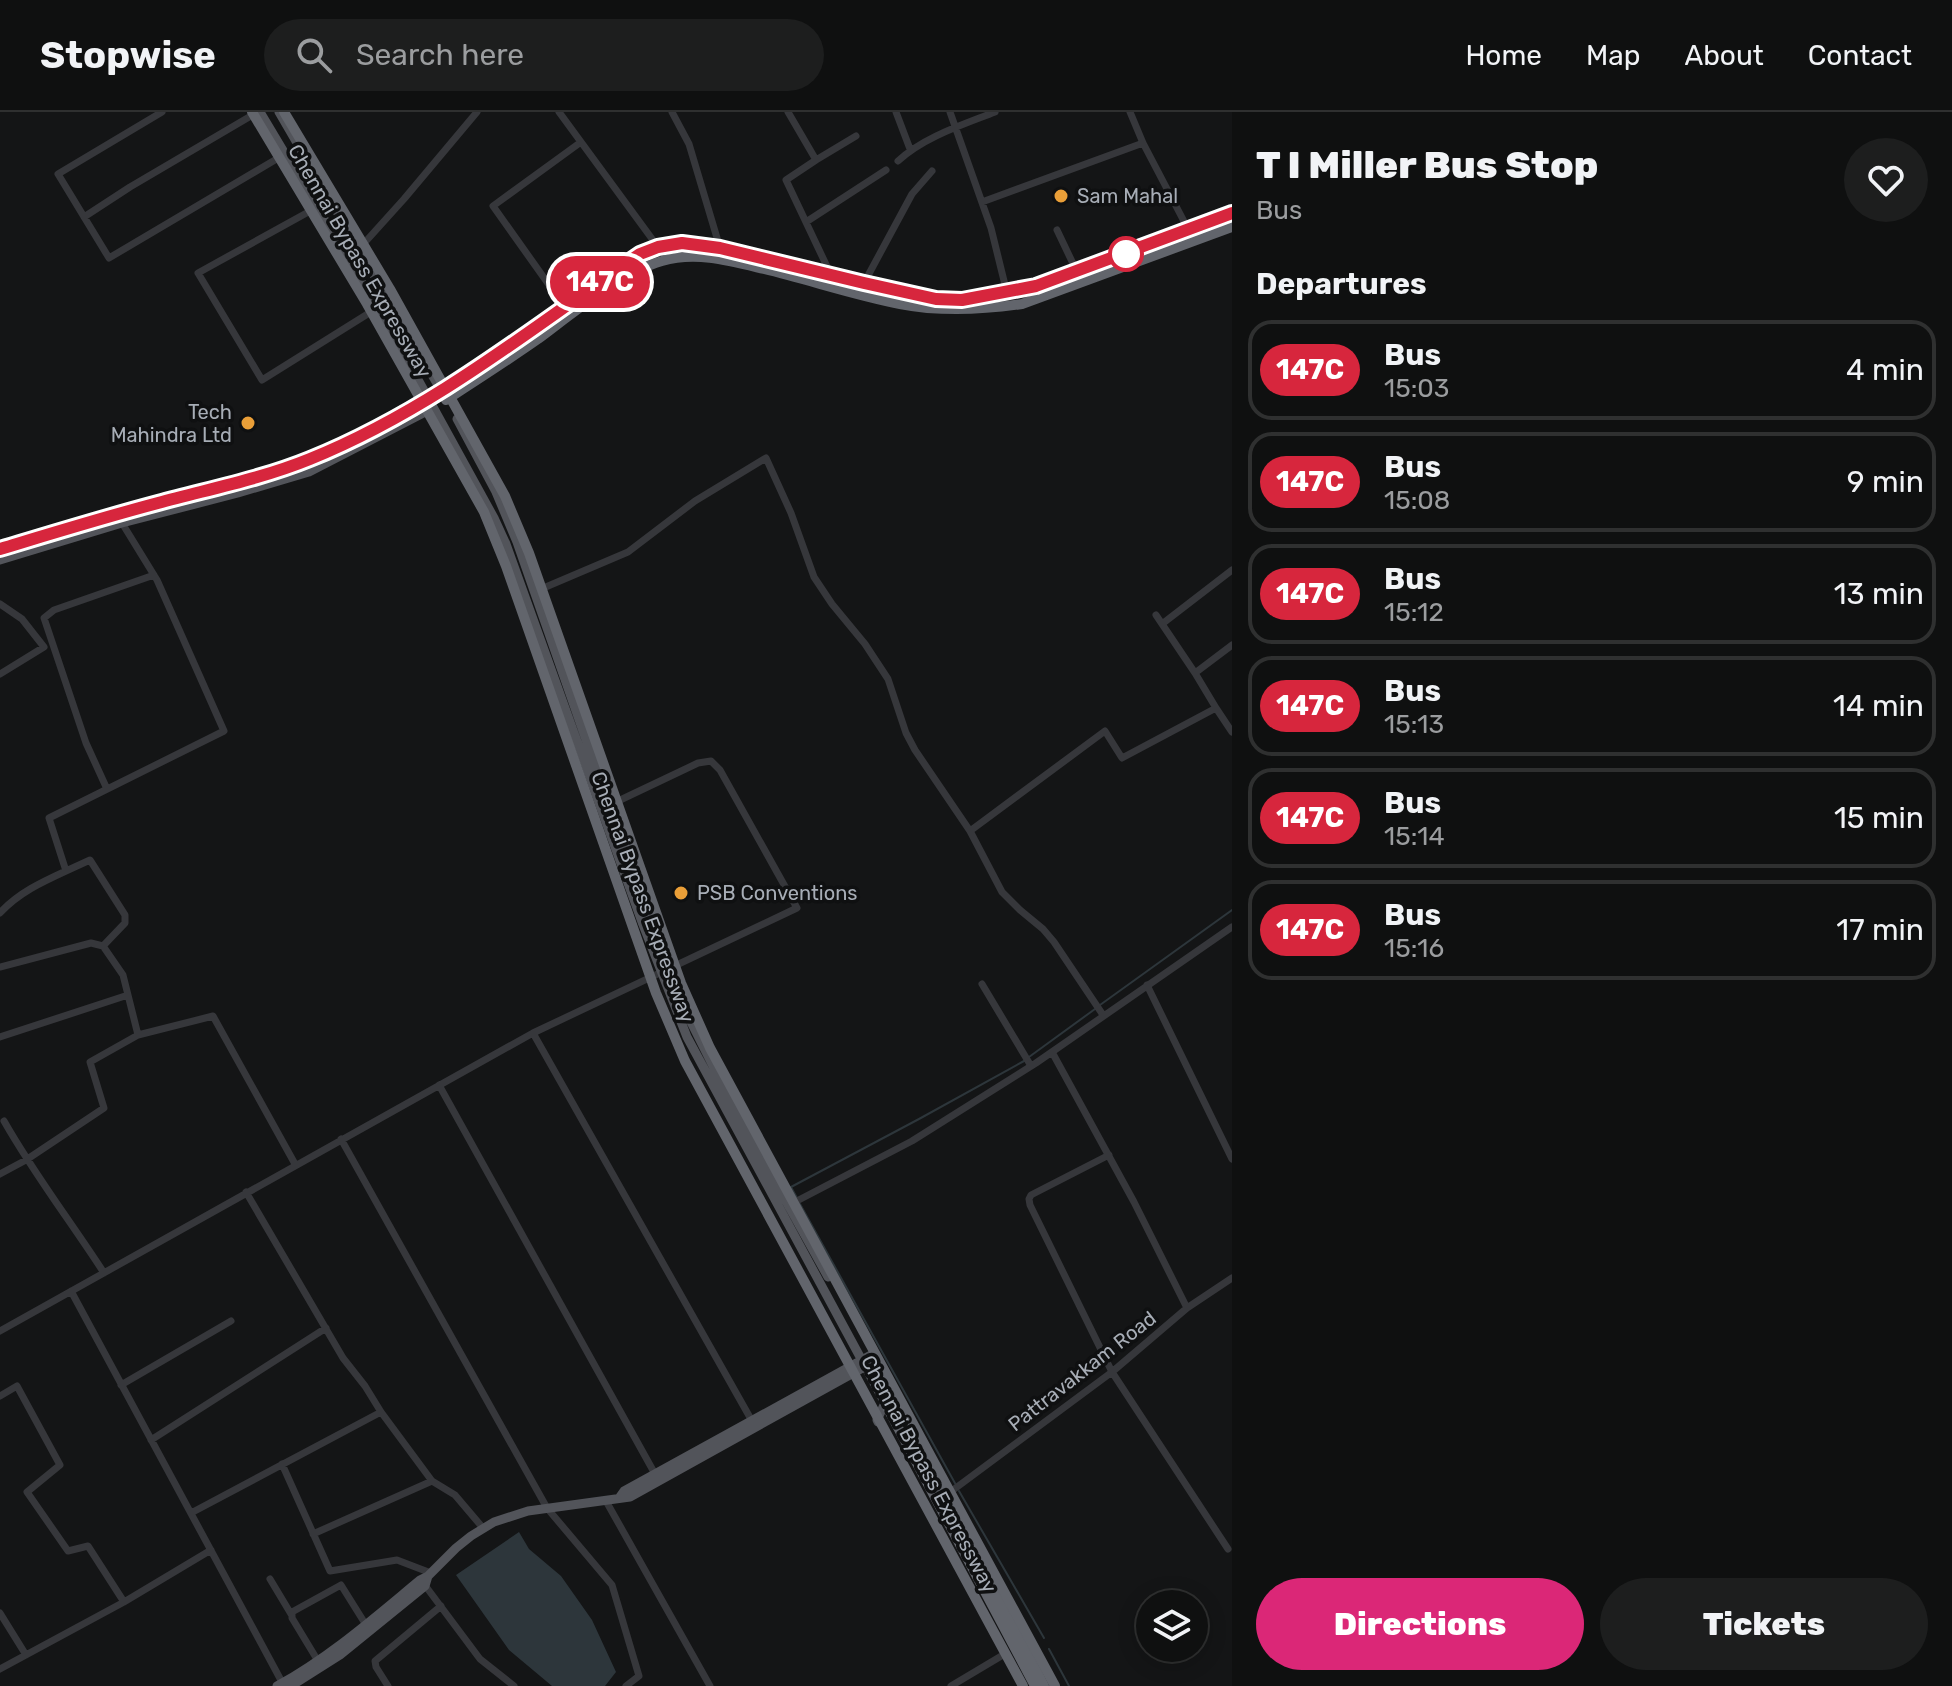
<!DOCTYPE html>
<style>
body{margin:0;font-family:Rubik,sans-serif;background:#1d1e1e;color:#f1f3f6;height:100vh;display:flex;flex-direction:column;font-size:30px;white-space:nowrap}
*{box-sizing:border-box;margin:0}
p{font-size:26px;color:#9b9d9f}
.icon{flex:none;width:44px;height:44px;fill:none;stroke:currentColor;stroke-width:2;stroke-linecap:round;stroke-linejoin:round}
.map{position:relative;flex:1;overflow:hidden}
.side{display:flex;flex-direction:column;background:#0f1010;width:720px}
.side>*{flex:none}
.badge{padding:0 16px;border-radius:26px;font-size:28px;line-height:52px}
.fabs{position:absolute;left:1136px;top:1478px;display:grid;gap:16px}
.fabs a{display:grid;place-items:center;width:72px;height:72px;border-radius:50%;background:#0f1010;box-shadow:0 4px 20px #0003,0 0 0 2px #2f3030;font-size:40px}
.map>.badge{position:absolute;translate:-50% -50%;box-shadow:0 0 0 4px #fff}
h2{padding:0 24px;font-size:30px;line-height:72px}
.round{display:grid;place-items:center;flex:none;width:84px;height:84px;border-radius:42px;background:#1d1e1e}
.summary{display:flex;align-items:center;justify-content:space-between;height:136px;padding:0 24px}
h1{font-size:38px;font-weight:800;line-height:60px}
.button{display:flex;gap:16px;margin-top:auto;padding:16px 24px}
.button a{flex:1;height:92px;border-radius:48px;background:#db2777;color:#fff;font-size:32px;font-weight:800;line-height:92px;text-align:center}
.button a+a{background:#1d1e1e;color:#f1f3f6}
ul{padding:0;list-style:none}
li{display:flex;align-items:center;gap:24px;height:100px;margin:0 16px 12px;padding:0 8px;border:4px solid #2f3030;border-radius:24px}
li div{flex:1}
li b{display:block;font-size:30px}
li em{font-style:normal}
li .badge{min-width:88px;font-weight:700;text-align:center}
header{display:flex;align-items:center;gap:48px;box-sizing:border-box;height:112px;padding:0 40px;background:#0f1010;border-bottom:2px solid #2f3030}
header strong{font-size:38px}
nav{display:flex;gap:44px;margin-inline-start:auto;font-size:28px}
.search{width:560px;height:72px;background:#1d1e1e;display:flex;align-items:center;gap:20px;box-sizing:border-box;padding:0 28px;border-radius:44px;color:#9b9d9f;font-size:30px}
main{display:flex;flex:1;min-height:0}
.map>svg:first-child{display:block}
</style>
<header>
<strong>Stopwise</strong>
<div class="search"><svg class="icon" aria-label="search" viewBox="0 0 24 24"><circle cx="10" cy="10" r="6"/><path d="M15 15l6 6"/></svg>Search here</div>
<nav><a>Home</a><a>Map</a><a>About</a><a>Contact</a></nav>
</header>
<main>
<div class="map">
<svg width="1232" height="1574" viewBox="0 0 1232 1574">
<rect width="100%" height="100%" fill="#141516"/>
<path fill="#2d363b" d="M519,1420L529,1437L561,1464L592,1508L616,1560L605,1574H552L509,1538L456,1463Z"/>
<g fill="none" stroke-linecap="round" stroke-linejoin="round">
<path stroke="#2d363b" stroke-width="2" d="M1100,893L1232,798
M1029,945L1095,897
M797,1086L791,1075L919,1007L1024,949
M800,1092L956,1373
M959,1379L1044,1526
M1049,1537L1069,1574"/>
<path stroke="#36373b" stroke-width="7" d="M162,0L58,62L109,146L280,45
M559,0L658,135
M672,0L689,32L720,136
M788,0L816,48L786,68L831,163
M896,0L910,37
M950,0L991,116L1007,181
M1130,0L1143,31L1188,117
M816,48L856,24
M898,49C924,25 962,13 995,0
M982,90L1143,31
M312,98L198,161L262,268L374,198
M84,105L130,75L256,1
M806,110L886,58
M1057,118L1077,160
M348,145L358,138L404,87L477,0
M864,171L912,82L932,59
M564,194L493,94L581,30
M541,477L628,440L695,389L766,346L791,401L814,465L832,492L865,532L888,567L906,621L915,638L970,719L1002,780L1020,798L1043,817L1054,830L1103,903
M0,492L22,507L44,535L0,562
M1156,503L1195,561
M1162,512L1232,458
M1216,596L1232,620
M107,677L86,631L44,506L54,498L154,463
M970,719L1105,619L1122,646L1216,596L1195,561L1232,533
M0,801C18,781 42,770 66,759
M103,834L125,811V803L90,748L66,759L49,706L224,619L157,468L122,411
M0,855L91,831L103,834L123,863L128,883
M982,872L1031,954
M1147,873L1232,1047
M533,921L752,1309
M0,925L128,883L138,923
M1052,940L1134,1090L1187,1196
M439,973L655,1362
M4,1009C34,1062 71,1110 104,1161
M341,1027L547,1396L612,1473L639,1564L626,1574
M1109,1043L1031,1083L1029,1087L1030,1093L1112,1260L1228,1437
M0,1062L26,1048L104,996L90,950L138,923L213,904L295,1052
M246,1080L343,1246L365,1274L381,1300L432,1369L455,1383L483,1416
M791,1092L912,1029L1036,951L1232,815
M71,1179L283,1572
M0,1219L533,921L797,796L720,658L711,649L698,651L616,690
M121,1273L231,1209
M0,1284L17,1274L60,1353L27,1380L68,1439L88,1434L124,1490
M151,1328L326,1216
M282,1352L330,1459L397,1448L431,1461
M953,1378L1112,1260L1187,1196L1232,1166
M606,1389L710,1574
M191,1401L381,1300
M313,1422L432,1369
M270,1467L291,1502
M424,1472L480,1547L514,1574
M0,1501L26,1543
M318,1549L292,1506V1500L341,1473L366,1513
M0,1557L124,1490L211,1438
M388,1574L376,1555L375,1549L441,1494
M951,1574L1003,1543"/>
<path stroke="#52545a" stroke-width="9" d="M260,0L394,224L494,406L506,432L642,810L687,925L885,1291L877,1308L878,1310
M279,0L442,280
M457,307L496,380L517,430L635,768L660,836L683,894L730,988L828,1165
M0,437L118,401L267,363L310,347L340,334L426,289
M0,448L122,411L238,381L309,360L433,296
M619,1386L624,1379L871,1243
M277,1574C330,1545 374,1506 420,1468L428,1464L456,1436L471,1424L494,1410L528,1399L630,1385L875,1249
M291,1574L340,1543L425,1474L428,1464"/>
<path stroke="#62656c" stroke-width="10" d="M441,279L476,258L621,155L640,142L658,135L682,131L720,136L864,171L936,187L962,188L1036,174L1232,101
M446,288C477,268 508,248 538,227C573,201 621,161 662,149C696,139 731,149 764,157C810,168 854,183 900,192C941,200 981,198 1022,192L1232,115
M885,1291L1035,1574
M911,1317L1044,1574"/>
<g stroke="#4d4f54" stroke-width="5">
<path id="rail" d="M0,439L144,397L254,368L304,352L349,332L419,296L458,272L519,225L634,150L657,139L683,134L716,138L882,179L935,189L955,191L1002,184L1063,169L1232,105"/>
</g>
<use href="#rail" stroke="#0f1011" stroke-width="2" stroke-dasharray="6" stroke-linecap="butt"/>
<path stroke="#62656c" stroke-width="10" d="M252,0L367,192L484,400L506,454L656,881L685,949L1023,1574
M284,0L390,177L505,384L529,441L681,871L710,936L1055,1574"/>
</g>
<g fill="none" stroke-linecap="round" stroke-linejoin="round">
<g stroke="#fff" stroke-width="18">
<path id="line" d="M0,437C53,421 105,405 158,391C209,377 261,367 310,347C424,301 521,225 621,155L640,142L658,135L682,131L720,136L864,171L936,187L962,188L1036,174L1232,101"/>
</g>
<use href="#line" stroke="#d7263d" stroke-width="12"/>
</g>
<g fill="#ea9f38" stroke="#0f1011" stroke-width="3">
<circle cx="1061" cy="84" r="8"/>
<circle cx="248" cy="311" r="8"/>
<circle cx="681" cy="781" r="8"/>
</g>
<circle fill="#fff" stroke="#d7263d" stroke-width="4" cx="1126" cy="142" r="16"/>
<g text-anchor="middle" stroke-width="7" stroke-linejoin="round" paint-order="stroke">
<g font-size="20" fill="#a7adb6" stroke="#0f1011" text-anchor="start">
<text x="1077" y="91">Sam Mahal</text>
<text x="232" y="307" text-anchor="end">Tech<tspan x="232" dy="23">Mahindra Ltd</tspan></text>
<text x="697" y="788">PSB Conventions</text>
</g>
<g font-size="20" fill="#a7adb6" stroke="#0f1011">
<text transform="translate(360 149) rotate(60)" y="7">Chennai Bypass Expressway</text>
<text transform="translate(643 785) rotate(70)" y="7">Chennai Bypass Expressway</text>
<text transform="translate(1082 1259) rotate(-38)" y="7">Pattravakkam Road</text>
<text transform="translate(929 1362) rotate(62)" y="7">Chennai Bypass Expressway</text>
</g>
</g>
</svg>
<div class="fabs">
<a><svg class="icon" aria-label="layers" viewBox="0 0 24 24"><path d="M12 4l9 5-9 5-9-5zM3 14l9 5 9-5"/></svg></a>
</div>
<b class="badge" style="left:600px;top:170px;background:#d7263d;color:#fff">147C</b>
</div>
<section class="side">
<div class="summary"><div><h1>T I Miller Bus Stop</h1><p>Bus</p></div><a class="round"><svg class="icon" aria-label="heart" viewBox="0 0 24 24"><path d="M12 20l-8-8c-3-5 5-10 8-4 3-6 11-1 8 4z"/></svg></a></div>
<h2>Departures</h2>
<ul>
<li><span class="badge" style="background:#d7263d;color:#fff">147C</span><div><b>Bus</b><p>15:03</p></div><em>4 min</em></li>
<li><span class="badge" style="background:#d7263d;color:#fff">147C</span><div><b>Bus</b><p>15:08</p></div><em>9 min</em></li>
<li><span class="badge" style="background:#d7263d;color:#fff">147C</span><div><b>Bus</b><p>15:12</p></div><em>13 min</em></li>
<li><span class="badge" style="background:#d7263d;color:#fff">147C</span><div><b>Bus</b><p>15:13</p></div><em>14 min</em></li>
<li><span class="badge" style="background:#d7263d;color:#fff">147C</span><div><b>Bus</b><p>15:14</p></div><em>15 min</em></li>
<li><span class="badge" style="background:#d7263d;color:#fff">147C</span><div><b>Bus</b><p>15:16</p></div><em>17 min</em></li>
</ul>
<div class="button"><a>Directions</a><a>Tickets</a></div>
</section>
</main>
